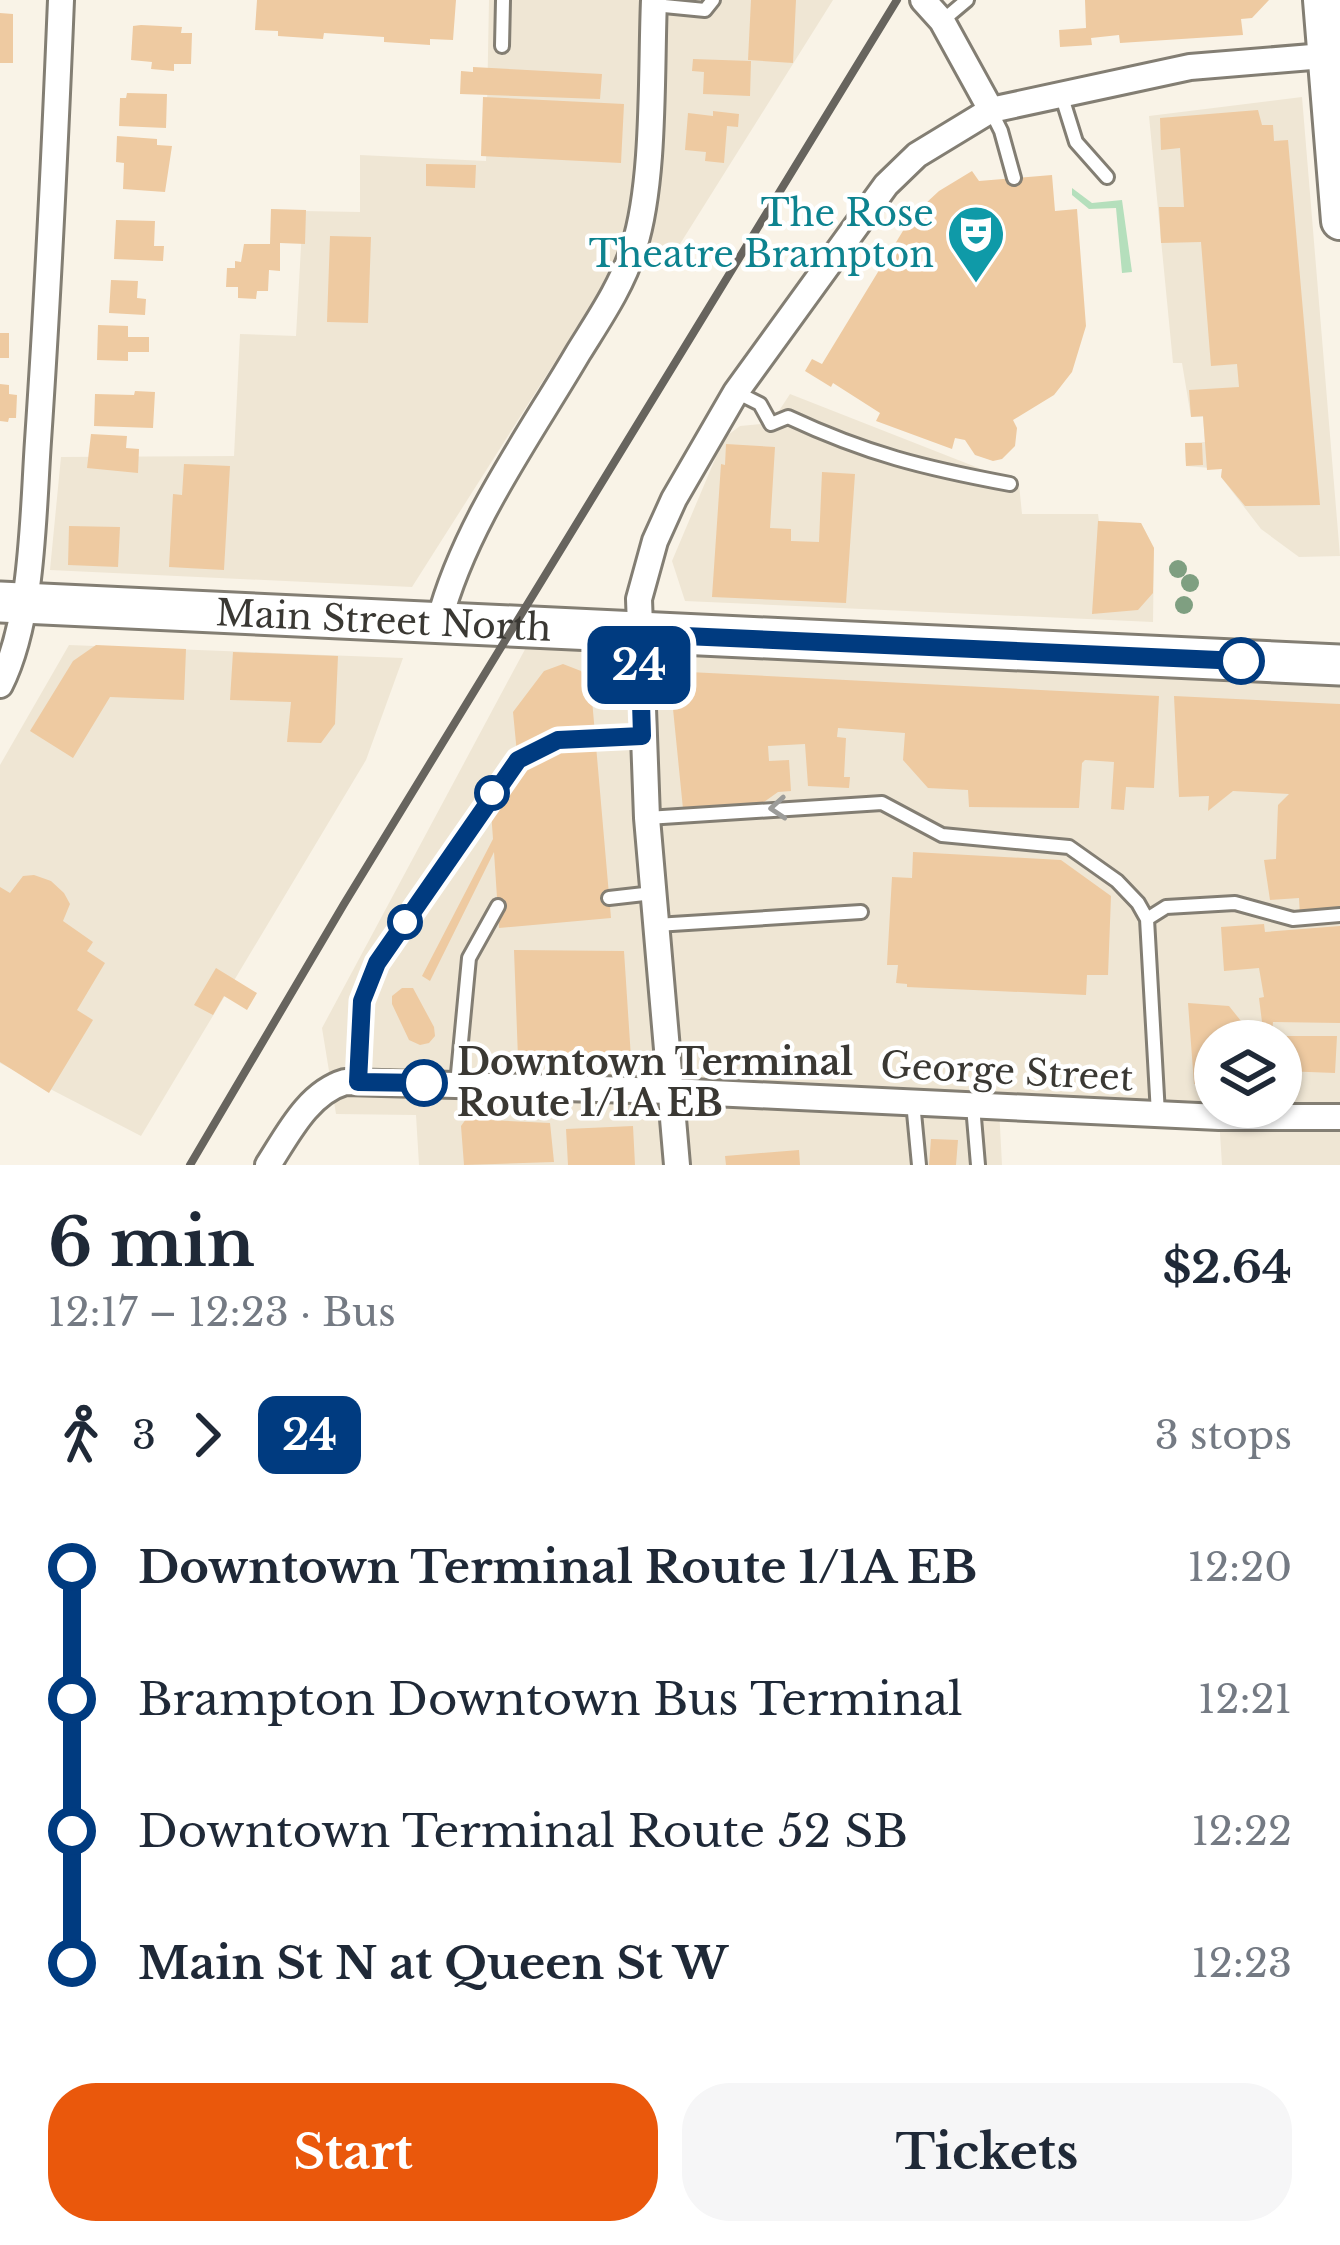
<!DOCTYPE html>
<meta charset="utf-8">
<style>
body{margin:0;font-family:"Libre Baskerville",serif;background:#f6f6f7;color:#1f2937;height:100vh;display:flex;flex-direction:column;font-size:45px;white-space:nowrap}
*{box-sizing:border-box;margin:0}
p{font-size:39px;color:#747a83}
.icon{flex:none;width:66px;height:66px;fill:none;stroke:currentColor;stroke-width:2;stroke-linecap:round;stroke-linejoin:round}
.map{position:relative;height:1165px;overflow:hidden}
.side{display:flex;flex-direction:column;background:#fff;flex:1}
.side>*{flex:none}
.badge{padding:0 24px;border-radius:18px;font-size:42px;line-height:78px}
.buttons{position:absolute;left:1194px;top:1020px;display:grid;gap:24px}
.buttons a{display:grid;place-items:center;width:108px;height:108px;border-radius:50%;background:#fff;box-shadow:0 3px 9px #0004;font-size:60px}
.map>.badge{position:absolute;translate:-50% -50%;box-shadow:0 0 0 6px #fff}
.legs{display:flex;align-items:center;gap:18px;height:132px;padding:0 48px;font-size:39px}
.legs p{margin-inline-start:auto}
.overview{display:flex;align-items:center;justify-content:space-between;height:204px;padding:0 48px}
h1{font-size:66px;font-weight:700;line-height:90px}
.cta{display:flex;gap:24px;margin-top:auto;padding:24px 48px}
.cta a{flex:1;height:138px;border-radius:48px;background:#ea580c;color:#fff;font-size:48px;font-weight:700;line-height:138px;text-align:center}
.cta a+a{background:#f6f6f7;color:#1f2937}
ul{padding:0 48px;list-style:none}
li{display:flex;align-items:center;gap:42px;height:132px;font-size:45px}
li i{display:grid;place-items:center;width:18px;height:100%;margin:0 15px;background:currentColor}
li i::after{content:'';width:30px;height:30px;margin:-15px;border:9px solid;border-radius:50%;background:#fff}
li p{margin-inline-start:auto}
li:first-child i{background:linear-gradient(#0000 50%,currentColor 0)}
li:last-child i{background:linear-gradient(currentColor 50%,#0000 0)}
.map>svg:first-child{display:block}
</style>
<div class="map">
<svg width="1340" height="1165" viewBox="0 0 1340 1165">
<rect width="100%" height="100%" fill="#f9f3e7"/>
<path fill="#efe6d4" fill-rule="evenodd" d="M489,0H833L680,244L593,302L412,587L50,570L61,457L234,456L240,334L296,336L303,211L360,212V155L486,161Z
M1302,97L1340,556L1299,557L1261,529L1221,477L1222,469L1186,466L1185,443L1205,442L1203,417H1191L1182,363H1173L1149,116Z
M790,394L1019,484L1022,514H1098L1099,521L1141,523L1154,548L1153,622L685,601L672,561L724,438L740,426L771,423Z
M537,627L1340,665V1165H1222L1219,1117L999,1108L1002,1165H419L416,1115L336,1114L322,1028ZM1215,1041H1281V1107H1215Z
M69,645L403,658L366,760L141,1136L0,1063V765Z"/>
<path fill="#b5dfbc" d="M1072,188L1092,203L1122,200L1132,272L1122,273L1116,208L1089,209L1072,195Z"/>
<path fill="#eecaa1" d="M257,0H456L453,40L430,39V45L384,42V37L324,33L323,39L278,36V31L255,30Z
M751,0H796L793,63L748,60Z
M1085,0H1269L1252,18L1241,19L1243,35L1120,43L1119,35L1091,38L1092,45L1060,47L1059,30L1086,28Z
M0,13L13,14V63H0Z
M141,25L182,27L181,33H192L191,64H174V71L151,69L152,62L131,60L133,26Z
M693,59L751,61L750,96L703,94L704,72L692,71Z
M473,67L602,74L600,99L460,94L461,71L473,72Z
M127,93L167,94L166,128L119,126L120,98H126Z
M483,97L624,104L621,163L481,156Z
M1258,110L1262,125H1273L1274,141L1288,140L1320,505L1245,506L1221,477L1222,469L1207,470L1203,416L1191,417L1189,390L1239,387L1237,364L1211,366L1201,242L1161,243L1159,207H1184L1180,148L1161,150L1160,118Z
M713,111L739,114L738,127L727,126L724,163L705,161L706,152L685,150L688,113L713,116Z
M117,136L157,139V145L172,146L165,192L123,189L124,163L116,162Z
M426,164L476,165L475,188L426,186Z
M972,171L979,181L1052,175L1055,211L1077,209L1086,326L1072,372L1054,395L1013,420L1017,428L1015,446L1002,459L993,461L975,455L965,440L955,438L952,449L876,421L880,413L833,383L831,387L805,371L812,359L822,364L912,216L939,191Z
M271,209L306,210L305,244L280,243V271L269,270L268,291H257L256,299L238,298V287H226L227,268H235V261L241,262L244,244H270Z
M116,220L155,221L154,246H164L163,261L114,259Z
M330,236L371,237L368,323L327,322Z
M111,280L138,281L137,298L146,299L145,315L109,313Z
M98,325L128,326V337H149V352H128V361L97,360Z
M0,333H9V358H0Z
M0,384L9,385V394L17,395L16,418H9L8,422L0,421Z
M135,391L155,392L153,428L94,426L95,394L134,395Z
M91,434L127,436L126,448L139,449L138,473L87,468Z
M1185,443H1202L1203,465L1186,466Z
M726,444L775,447L770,528L791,529V541L819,542L822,472L855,474L846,603L712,597L721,464L725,465Z
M184,464L230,466L224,570L169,567L173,494L182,495Z
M1098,521L1141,523L1154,548L1153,593L1138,610L1092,614Z
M69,526L120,527L118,567L68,565Z
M96,645L186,649L184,700L110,697L73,758L30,731L73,661Z
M233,652L338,656L335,724L321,743L287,742L291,702L230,700Z
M563,664L581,671L591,688L611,918L499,928L494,852L430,981L422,976L493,839L490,798L518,764L513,712L544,671Z
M689,672L1159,696L1154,788L1126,787L1124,810L1111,809L1114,762L1085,760L1082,763L1079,808L969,807L968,790L928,788L903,760L905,733L838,728L837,737L846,738L844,777H850L849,788L808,786L805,744L768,746L769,761L789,760L791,791L778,792L764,802L683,809L671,689L678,675Z
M1174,696L1340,704V913L1300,916L1299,898L1270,900L1264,860L1276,859L1278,805L1289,794L1233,791L1208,811L1209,796L1179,797Z
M913,852L1061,860L1111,896L1108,975H1087L1086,995L907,987V984L896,983L898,965H887L892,877L912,878Z
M34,875L51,881L64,893L70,904L63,921L93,942L87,951L105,963L77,1010L93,1020L49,1093L0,1062V887L10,893L23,876Z
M1264,924L1265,932L1340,926V1023L1273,1022L1272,1036H1337L1335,1073L1283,1071L1281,1041H1215V1085L1194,1084L1188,1003L1229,1006L1241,1021L1262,1022L1259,998L1264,997L1259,968L1224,971L1221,927Z
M514,950L624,951L631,1058H518Z
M216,968L257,993L247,1010L224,996L213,1015L194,1005Z
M402,988H413L434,1027L435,1036L429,1043L420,1045L409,1040L392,1004V996Z
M466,1119L550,1123L554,1162L464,1165L461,1126Z
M633,1126L635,1165H568L566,1129Z
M931,1139L958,1140L956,1165H929Z
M799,1150L800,1165H726L725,1156Z"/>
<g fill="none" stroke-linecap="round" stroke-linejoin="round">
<g stroke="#837e73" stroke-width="18">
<path id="lane" d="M654,5L705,10L713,0
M942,21L967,0
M502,46L503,0
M1061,94L1076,142L1107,177
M991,111L1001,131L1014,178
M736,392L760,404L771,424L788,417C867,454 924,468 1010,484
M596,738L642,736
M647,818L882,803L942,835L1069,847L1117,881L1138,903L1147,919L1158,1114
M609,898L653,893
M1147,919L1166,907L1235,903L1293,919L1340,915
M656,925L861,912
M358,1082L362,1001L378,963L518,760
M457,1084L469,958L498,906
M913,1102L919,1165
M973,1106L978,1165"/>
</g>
<g stroke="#837e73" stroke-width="30">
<path id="street" d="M923,0L942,21L991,110
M439,622C464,526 528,438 578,353C599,319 622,286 634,247C655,181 651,72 654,0
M0,685C33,620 33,514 38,441C48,294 55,147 61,0
M268,1165C288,1134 308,1093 345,1082L671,1091L1219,1117H1340
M677,1165L647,818L639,599L655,541L674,499L736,392L886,185L917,155L991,110L1190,67L1336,55"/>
</g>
<g stroke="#837e73" stroke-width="42">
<path id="secondary" d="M1322,0L1340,221"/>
</g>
<g stroke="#837e73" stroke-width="45">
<g id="primary">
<path id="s1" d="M0,602L1340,665"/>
</g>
</g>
<use href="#lane" stroke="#fff" stroke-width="12"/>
<use href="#street" stroke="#fff" stroke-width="24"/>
<use href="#secondary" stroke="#fff" stroke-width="36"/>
<use href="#primary" stroke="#fff" stroke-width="39"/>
<path stroke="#67645e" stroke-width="8" d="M190,1165L344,904L897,0"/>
</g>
<g fill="#7f9f81">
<circle cx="1178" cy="569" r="9"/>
<circle cx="1190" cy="583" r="9"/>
<circle cx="1184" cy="605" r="9"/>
</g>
<defs><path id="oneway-chevron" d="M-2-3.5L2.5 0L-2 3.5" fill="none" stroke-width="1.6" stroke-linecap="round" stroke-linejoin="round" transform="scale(3)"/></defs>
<use stroke="#9c9c99" href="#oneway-chevron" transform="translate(778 808) rotate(176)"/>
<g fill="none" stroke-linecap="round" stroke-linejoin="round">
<g stroke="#fff" stroke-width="27">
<path id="line-1" d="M424,1083L358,1082L362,1001L377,963L518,760L558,740L642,736L639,634L1241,661"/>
</g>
<use href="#line-1" stroke="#003b80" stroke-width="18"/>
</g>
<defs>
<g id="theatre-pin" transform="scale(3)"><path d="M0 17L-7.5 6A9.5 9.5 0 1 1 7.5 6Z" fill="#0f9aa8" stroke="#fff"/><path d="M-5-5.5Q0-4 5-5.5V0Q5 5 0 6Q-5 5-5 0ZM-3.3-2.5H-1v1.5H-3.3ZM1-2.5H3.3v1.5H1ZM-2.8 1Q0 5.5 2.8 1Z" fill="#fff"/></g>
</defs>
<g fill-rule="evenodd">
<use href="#theatre-pin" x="976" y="234"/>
</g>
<g fill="#fff" stroke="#003b80" stroke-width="6">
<circle cx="1241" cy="661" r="21"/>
<circle cx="492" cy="793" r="15"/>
<circle cx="405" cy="922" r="15"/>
<circle cx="424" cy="1083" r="21"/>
</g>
<g text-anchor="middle" stroke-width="9" stroke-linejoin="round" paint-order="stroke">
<g font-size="36" fill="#0d838f" stroke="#fff" text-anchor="end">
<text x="934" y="226">The Rose<tspan x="934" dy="41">Theatre Brampton</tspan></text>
</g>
<g font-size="36" fill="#3a3833" stroke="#fff">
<text dy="13" stroke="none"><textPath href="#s1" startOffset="384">Main Street North</textPath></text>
<text transform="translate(1007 1071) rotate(3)" y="13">George Street</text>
</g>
<g font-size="36" font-weight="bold" fill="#3a3833" stroke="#fff" text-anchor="start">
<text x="457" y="1075">Downtown Terminal<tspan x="457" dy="41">Route 1/1A EB</tspan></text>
</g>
</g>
</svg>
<div class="buttons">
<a><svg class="icon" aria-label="layers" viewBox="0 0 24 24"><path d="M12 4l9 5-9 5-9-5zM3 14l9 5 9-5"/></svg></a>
</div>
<b class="badge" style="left:639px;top:665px;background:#003b80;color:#fff">24</b>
</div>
<section class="side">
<div class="overview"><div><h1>6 min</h1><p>12:17 – 12:23 · Bus</p></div><b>$2.64</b></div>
<div class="legs"><svg class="icon" aria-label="walk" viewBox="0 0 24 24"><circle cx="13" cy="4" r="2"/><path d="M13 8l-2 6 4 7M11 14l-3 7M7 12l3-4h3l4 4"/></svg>3<svg class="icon" aria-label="forward" viewBox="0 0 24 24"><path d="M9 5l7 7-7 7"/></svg><b class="badge" style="background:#003b80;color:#fff">24</b><p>3 stops</p></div>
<ul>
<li><i style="color:#003b80"></i><b>Downtown Terminal Route 1/1A EB</b><p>12:20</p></li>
<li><i style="color:#003b80"></i><span>Brampton Downtown Bus Terminal</span><p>12:21</p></li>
<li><i style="color:#003b80"></i><span>Downtown Terminal Route 52 SB</span><p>12:22</p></li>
<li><i style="color:#003b80"></i><b>Main St N at Queen St W</b><p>12:23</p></li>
</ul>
<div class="cta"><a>Start</a><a>Tickets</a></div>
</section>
